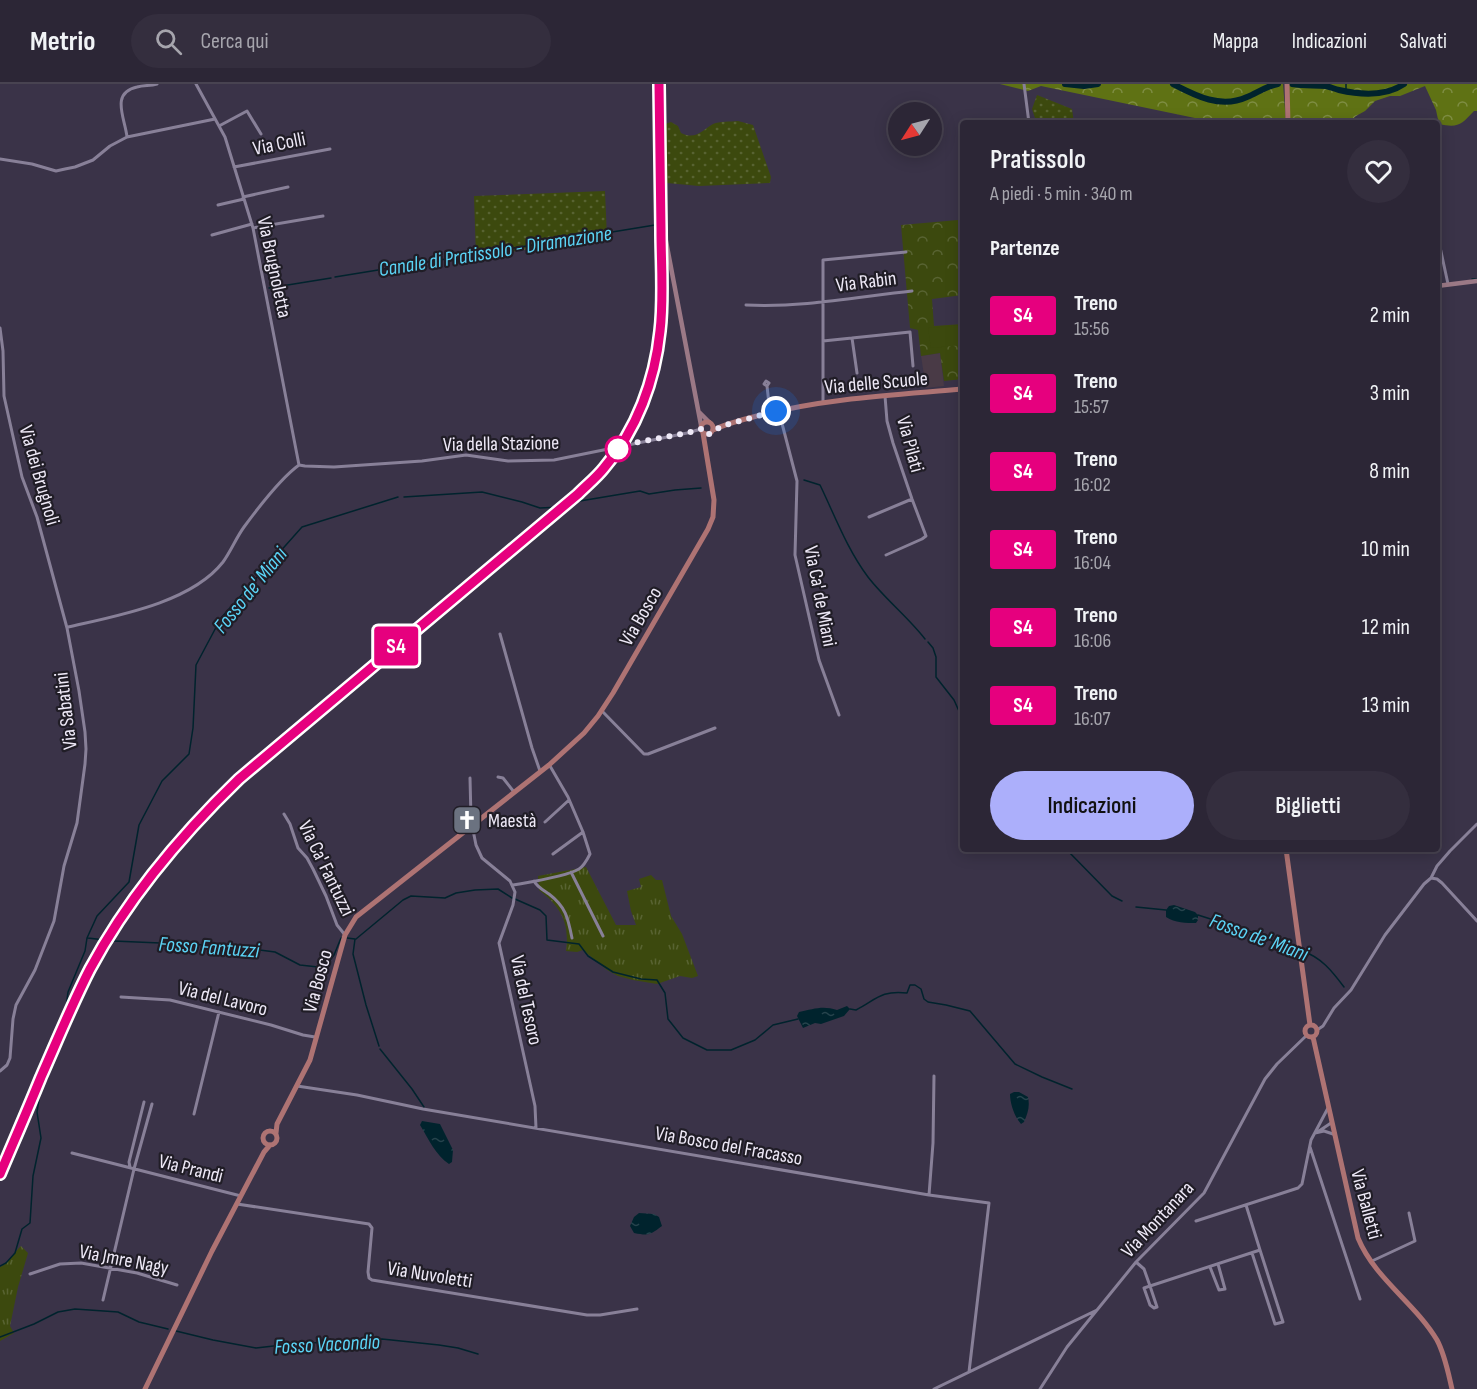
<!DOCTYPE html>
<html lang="it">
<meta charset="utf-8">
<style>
body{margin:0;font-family:"Sofia Sans Condensed",sans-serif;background:#342e3e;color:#f1f3f6;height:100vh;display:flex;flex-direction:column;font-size:22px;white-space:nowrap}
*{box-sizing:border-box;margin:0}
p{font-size:20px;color:#a6a5ad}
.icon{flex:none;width:33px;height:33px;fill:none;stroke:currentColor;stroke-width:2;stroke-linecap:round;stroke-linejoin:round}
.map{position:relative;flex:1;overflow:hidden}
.drawer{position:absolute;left:960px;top:36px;width:480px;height:732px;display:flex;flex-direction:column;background:#2c2636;border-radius:6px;box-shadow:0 3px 15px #0003,0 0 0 2px #484351}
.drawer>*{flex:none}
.badge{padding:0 12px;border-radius:4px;font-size:21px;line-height:39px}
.needle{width:39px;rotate:234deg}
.buttons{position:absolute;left:888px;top:18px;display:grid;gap:12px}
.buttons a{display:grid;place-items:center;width:54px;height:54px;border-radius:50%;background:#2c2636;box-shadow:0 3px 15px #0003,0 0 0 2px #484351;font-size:30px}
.you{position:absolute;width:30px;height:30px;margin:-15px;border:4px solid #fff;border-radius:50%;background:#1a73e8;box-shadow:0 0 0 9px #1a73e833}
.map>.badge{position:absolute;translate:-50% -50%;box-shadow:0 0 0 3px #fff}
h2{padding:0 30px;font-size:22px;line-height:54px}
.round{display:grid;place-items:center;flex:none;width:63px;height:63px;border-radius:32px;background:#342e3e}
.overview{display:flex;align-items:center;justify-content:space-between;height:102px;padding:0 30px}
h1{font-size:28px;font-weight:600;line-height:45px}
.primary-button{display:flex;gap:12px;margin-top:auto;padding:12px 30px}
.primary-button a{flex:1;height:69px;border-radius:36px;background:#acaffb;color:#111;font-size:24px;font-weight:600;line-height:69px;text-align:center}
.primary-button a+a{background:#342e3e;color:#f1f3f6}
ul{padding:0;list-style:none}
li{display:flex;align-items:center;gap:18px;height:78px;padding:0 30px}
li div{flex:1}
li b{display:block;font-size:22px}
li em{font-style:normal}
li .badge{min-width:66px;font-weight:700;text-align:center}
header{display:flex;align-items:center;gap:36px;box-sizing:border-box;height:84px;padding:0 30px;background:#2c2636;border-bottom:2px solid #484351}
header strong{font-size:28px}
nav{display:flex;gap:33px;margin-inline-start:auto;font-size:21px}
.search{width:420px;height:54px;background:#342e3e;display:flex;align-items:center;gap:15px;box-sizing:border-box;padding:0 21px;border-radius:33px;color:#a6a5ad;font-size:22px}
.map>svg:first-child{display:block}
</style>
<header>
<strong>Metrio</strong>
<div class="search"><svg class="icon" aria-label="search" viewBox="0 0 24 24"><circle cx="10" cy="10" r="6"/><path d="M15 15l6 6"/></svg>Cerca qui</div>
<nav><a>Mappa</a><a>Indicazioni</a><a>Salvati</a></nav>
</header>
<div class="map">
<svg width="1477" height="1305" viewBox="0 0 1477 1305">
<defs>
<pattern id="grass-tufts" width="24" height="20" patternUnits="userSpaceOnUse" patternTransform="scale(1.5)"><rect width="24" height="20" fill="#3c490e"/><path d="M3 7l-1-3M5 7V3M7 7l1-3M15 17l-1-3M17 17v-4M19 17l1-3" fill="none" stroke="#586332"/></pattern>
<pattern id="forest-crowns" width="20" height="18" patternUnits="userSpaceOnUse" patternTransform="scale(1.5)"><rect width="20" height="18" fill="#5f7214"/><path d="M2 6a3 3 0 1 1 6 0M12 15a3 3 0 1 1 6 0" fill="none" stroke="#7e8d43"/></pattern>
<pattern id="park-crowns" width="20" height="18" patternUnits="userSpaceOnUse" patternTransform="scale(1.5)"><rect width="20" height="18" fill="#3c490e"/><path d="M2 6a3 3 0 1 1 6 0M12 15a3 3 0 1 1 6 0" fill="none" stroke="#586332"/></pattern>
<pattern id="garden-dots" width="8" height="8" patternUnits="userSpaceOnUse" patternTransform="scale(1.5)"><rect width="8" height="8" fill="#3c490e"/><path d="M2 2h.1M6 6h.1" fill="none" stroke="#586332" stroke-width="1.8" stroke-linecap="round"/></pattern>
<pattern id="water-ripples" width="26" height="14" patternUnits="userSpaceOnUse" patternTransform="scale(1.5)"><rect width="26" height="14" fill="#00232d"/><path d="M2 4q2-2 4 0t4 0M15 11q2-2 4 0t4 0" fill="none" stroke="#26434c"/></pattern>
</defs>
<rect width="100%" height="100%" fill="#3a3348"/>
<path fill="#493a46" d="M940,269L944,302L926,304L921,272Z"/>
<path fill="url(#grass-tufts)" d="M586,783L616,841H636L631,827L627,807L641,803L639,795L651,791L656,796H662L671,832L682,850L698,892L692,894L680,892L657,900L633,896L618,892L607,886L583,866L577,868L566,867C570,839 561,823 539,806L538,792Z
M21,1162L28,1169L18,1203L10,1242L14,1249L0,1257V1183C9,1179 14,1168 21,1162Z"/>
<path fill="url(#forest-crowns)" d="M1000,0H1283L1286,39H1219L1041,2L1028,7Z
M1289,0H1477V27H1474C1461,41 1458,44 1439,40L1436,26L1425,2L1400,12H1390L1375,17L1365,27L1356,32L1348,39H1290Z"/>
<path fill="url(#park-crowns)" d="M958,136L963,185V211L932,215L934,242L963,240V295L944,297L940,269L921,272L918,246L910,244L901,141Z"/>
<path fill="url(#garden-dots)" d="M1037,11L1072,25L1074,39H1047L1035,34L1032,25Z
M738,37L753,41L771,93L770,99L699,102L667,99L665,40L671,38L678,42L681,49C696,56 701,47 713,40C720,37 730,38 738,37Z
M605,107L607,154L476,173L474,112Z"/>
<path fill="#3c490e" d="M963,241V261L931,264L928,244Z"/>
<path fill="url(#water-ripples)" d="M1174,821L1195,828L1198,831V836L1196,839C1186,839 1175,839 1166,833V826L1169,822Z
M847,922L850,925L844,932L821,940L815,939L803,944L797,932L799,928C813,925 823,921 837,926Z
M1014,1008H1019L1028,1013C1030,1022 1028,1029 1024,1038L1021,1040C1014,1032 1010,1019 1010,1010Z
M422,1037L440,1040L453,1066L452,1078L449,1080C436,1072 428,1054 420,1041Z
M639,1129L654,1130L659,1133L662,1142C650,1151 649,1152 634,1149L630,1142L634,1133Z"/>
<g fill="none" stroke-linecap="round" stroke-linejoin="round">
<path stroke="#00232d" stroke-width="1.5" d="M1346,7V0
M335,193L655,141
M1472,195H1477
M269,204L331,194
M804,396L820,401C835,432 847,465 868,493C885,515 908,533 925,555
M404,413L482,408L522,418L540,424L560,423
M565,425L574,418L640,407L649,410L675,406L701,404
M928,558L933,564L936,573V593L954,616L963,636
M1066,765L1112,812L1122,817
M515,815L540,826L546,832L547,856L579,860L588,872L613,888L641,895L657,896L665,909L668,935L683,954L707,966H731L755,956L773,941L798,935
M1136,823L1166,826
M1198,831L1258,850L1282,862L1297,866
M88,854L105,856
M347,854L355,855L353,870L366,921L379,962
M356,855L403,816L411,812L445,814L456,809L475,806L498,805L512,814
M113,857L231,862L275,868L300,881L318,883L327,880L334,871L341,854H342
M1302,867C1321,873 1332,887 1344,903
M850,925L856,926C876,916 880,906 907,909L910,901H915L921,905L924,915L928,918L946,921L970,927L1015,980L1042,993L1072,1005
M380,965L412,1005L424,1023
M0,1182L6,1179L15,1169L22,1145L30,1139L33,1092L41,1054L37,1028L42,997L39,993L38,986L65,931L68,908L85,867L87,854L97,832L129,798L139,741L162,697L189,670L193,644L196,581L221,534L302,443L398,413
M176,1247L213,1256L256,1264L300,1259L358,1258L382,1255L439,1261L458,1264L478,1270
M0,1253L34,1240L58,1228L75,1225L118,1228L139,1238L168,1245"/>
<path stroke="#00232d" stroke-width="6" d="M1065,0L1084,2L1098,0
M1173,0C1196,12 1221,25 1247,13C1257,9 1266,2 1278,0
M1292,0C1304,2 1314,1 1326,2C1330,3 1335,5 1339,6C1361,11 1385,13 1404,0"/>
<path stroke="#888098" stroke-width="3" d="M196,0L225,53L253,144L299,381
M1024,0L1029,39
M219,42L247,27L261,50
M127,53C125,34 110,9 137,3C144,1 150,2 157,0
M0,75L32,80L56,87L65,85L75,83L93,76L110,62L127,53L215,35
M234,83L330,65
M243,113L288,103
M218,121L244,115
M253,144L323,132
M1437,149L1448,200
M212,151L252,140
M746,221C801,224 857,213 912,207
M0,244L3,267L4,312L22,393L37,433L67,544L79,607L85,648L86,665L85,680L77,739L64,782L54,837L35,886L16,921L13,935L10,974L7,981L0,987
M852,254L857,289
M823,257L910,248L913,282
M766,297L769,299L767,302L764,300Z
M767,302L770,329
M885,312L887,337L893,359L912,415L926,452L922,455L886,471
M823,318V176L906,168
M779,328L797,397L795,471L819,576L839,631
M299,381L305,382L334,383L422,377L466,371L508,377L554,376L687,349L701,345
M869,433L912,415
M68,543C116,532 191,519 223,478C231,467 236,454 244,443C258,424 281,394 299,381
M500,550L532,664L540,687
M602,627L644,670H648L715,644
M498,693L503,694L514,708
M470,694L471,734L473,740
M284,730L290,740L298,764L307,774L313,785L326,812L337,841L345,851
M545,738L569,716
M472,741L476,761L482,774L510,797L515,808L513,821L499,859L535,1022L536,1044
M553,770L583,748
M571,788L603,852
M1431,794L1437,795L1442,799L1477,837
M534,797C537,803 543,806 549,810C566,823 568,834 572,854
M513,801C530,798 565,793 579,785C584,782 587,776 590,770L583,748L568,713L550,682
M121,913L170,916L271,941L303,951L315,953
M1317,946L1323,942L1334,924L1351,906L1385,851L1424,800L1431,794L1437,782L1450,767L1477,740
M297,1002L357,1011L423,1025L929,1111L989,1119L969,1288
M194,1030L219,928
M1319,1047L1331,1039
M1315,1049L1324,1047L1333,1050
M1310,1063L1360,1215
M72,1069L241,1112
M130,1083L129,1078L144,1018
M929,1111L933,1059L934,992
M237,1120L369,1140L372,1144L368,1188L369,1194L372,1196L587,1231H600L637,1225
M1196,1137L1298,1104L1302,1100L1311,1056L1328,1024
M1252,1169L1275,1240L1283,1238L1260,1166
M1372,1177L1415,1157L1409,1129
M1136,1178L1144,1185L1150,1202L1260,1166L1246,1121
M1210,1183L1219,1206L1225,1205L1218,1180
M30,1190L60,1180L81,1179L137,1189L177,1201
M1150,1202L1157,1223L1154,1224L1150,1221L1144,1204Z
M103,1216L134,1085L152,1020
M934,1305L1097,1226
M1040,1305L1067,1263L1136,1178L1204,1109L1265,995L1277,980L1307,951"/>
<path stroke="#9b7986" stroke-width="4.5" d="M662,0L665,152L701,341
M1437,202L1477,197
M699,328L709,338"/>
<path stroke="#ae7373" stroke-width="5" d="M1287,0L1288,39
M701 344a6 6 0 1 1 12 0a6 6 0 1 1-12 0Z
M713,346C728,339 745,335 761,331C827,314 895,311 963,305
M1286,765L1310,941
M1305 947a6 6 0 1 1 12 0a6 6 0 1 1-12 0Z
M1313,953L1358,1154C1375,1195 1415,1219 1437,1256C1445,1271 1448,1288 1452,1305
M263 1054a7 7 0 1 1 14 0a7 7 0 1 1-14 0Z
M276,1049L277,1040L310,976L345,851L356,833L549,681L584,649L598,632L613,609L708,445L713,433L714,416L703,349
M145,1305L212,1167L264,1068L270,1061"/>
<g stroke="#9691a2" stroke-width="4">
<path id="rail" d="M0,1090C29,1021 55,950 90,885C128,814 181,751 239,695L578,410C587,401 597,393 604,384C638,344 658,290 661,237C663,209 661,180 661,151C660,100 660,50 659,0"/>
</g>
<use href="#rail" stroke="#201d26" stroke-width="1.5" stroke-dasharray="4.5" stroke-linecap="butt"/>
</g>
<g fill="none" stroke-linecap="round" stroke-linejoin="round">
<g stroke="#fff" stroke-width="14">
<path id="line" d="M0,1090C14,1057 28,1025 41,993C57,957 72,920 90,885C128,814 181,751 239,695L578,410C587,401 597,393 604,384C637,346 655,296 660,247C664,214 661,179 661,146C660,97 660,49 659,0"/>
</g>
<use href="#line" stroke="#e6007e" stroke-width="9"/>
<path stroke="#eee9f7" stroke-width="6" stroke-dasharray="0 10.8" d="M618,365L620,362L623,361L687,349L701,345L703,349L709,350L722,342L776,327"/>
</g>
<defs>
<g id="church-square" transform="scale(1.5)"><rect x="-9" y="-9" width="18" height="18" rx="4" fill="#6b7280" stroke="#201d26"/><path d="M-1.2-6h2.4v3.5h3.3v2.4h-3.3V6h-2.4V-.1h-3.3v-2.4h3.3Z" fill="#fff"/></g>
</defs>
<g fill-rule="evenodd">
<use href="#church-square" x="467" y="736"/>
</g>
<circle fill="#fff" stroke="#e6007e" stroke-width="3" cx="618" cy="365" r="12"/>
<g text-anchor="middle" stroke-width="4.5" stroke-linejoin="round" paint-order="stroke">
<g font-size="20" fill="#eee9f7" stroke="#201d26">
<text transform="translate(279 59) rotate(-11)" y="7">Via Colli</text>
<text transform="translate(275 183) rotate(78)" y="7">Via Brugnoletta</text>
<text transform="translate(866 197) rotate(-7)" y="7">Via Rabin</text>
<text transform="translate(876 298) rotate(-5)" y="7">Via delle Scuole</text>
<text transform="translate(501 359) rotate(-1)" y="7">Via della Stazione</text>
<text transform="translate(911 360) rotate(75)" y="7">Via Pilati</text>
<text transform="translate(40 391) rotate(74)" y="7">Via dei Brugnoli</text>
<text transform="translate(821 512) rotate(79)" y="7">Via Ca' de Miani</text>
<text transform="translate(640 532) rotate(-60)" y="7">Via Bosco</text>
<text transform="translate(65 627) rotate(-97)" y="7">Via Sabatini</text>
<text transform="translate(327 784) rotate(64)" y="7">Via Ca' Fantuzzi</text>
<text transform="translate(317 897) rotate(-75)" y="7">Via Bosco</text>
<text transform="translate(223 914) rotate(14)" y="7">Via del Lavoro</text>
<text transform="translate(527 916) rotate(78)" y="7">Via del Tesoro</text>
<text transform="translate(729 1061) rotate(10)" y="7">Via Bosco del Fracasso</text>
<text transform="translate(191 1084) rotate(14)" y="7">Via Prandi</text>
<text transform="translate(1367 1120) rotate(75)" y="7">Via Balletti</text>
<text transform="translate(1157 1135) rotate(-47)" y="7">Via Montanara</text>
<text transform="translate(124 1175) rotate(11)" y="7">Via Jmre Nagy</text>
<text transform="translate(430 1190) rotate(9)" y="7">Via Nuvoletti</text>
</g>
<g font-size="20" fill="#eee9f7" stroke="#201d26" text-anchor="start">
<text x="488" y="743">Maestà</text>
</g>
<g font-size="21" font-style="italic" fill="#5bd4f6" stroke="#201d26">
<text transform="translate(495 167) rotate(-9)" y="7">Canale di Pratissolo - Diramazione</text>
<text transform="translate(250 506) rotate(-51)" y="7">Fosso de' Miani</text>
<text transform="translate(1259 853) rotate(20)" y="7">Fosso de' Miani</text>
<text transform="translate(209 863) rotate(4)" y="7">Fosso Fantuzzi</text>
<text transform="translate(327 1260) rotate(-3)" y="7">Fosso Vacondio</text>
</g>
</g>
</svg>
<div class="buttons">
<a><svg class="needle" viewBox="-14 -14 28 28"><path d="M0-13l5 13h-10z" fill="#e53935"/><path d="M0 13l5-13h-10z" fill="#a6a5ad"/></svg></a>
</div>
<div class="you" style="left:776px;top:327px"></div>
<b class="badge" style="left:396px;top:562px;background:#e6007e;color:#fff">S4</b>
<section class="drawer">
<div class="overview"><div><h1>Pratissolo</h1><p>A piedi · 5 min · 340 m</p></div><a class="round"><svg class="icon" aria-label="heart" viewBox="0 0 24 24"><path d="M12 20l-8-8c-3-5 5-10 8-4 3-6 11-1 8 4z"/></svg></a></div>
<h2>Partenze</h2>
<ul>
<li><span class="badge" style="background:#e6007e;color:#fff">S4</span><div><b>Treno</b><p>15:56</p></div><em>2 min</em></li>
<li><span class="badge" style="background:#e6007e;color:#fff">S4</span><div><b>Treno</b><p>15:57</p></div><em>3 min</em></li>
<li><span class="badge" style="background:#e6007e;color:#fff">S4</span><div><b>Treno</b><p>16:02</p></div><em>8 min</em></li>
<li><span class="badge" style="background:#e6007e;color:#fff">S4</span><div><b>Treno</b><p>16:04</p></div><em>10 min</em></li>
<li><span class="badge" style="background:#e6007e;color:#fff">S4</span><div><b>Treno</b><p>16:06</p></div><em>12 min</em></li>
<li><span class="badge" style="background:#e6007e;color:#fff">S4</span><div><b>Treno</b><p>16:07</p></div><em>13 min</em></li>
</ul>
<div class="primary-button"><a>Indicazioni</a><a>Biglietti</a></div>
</section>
</div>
